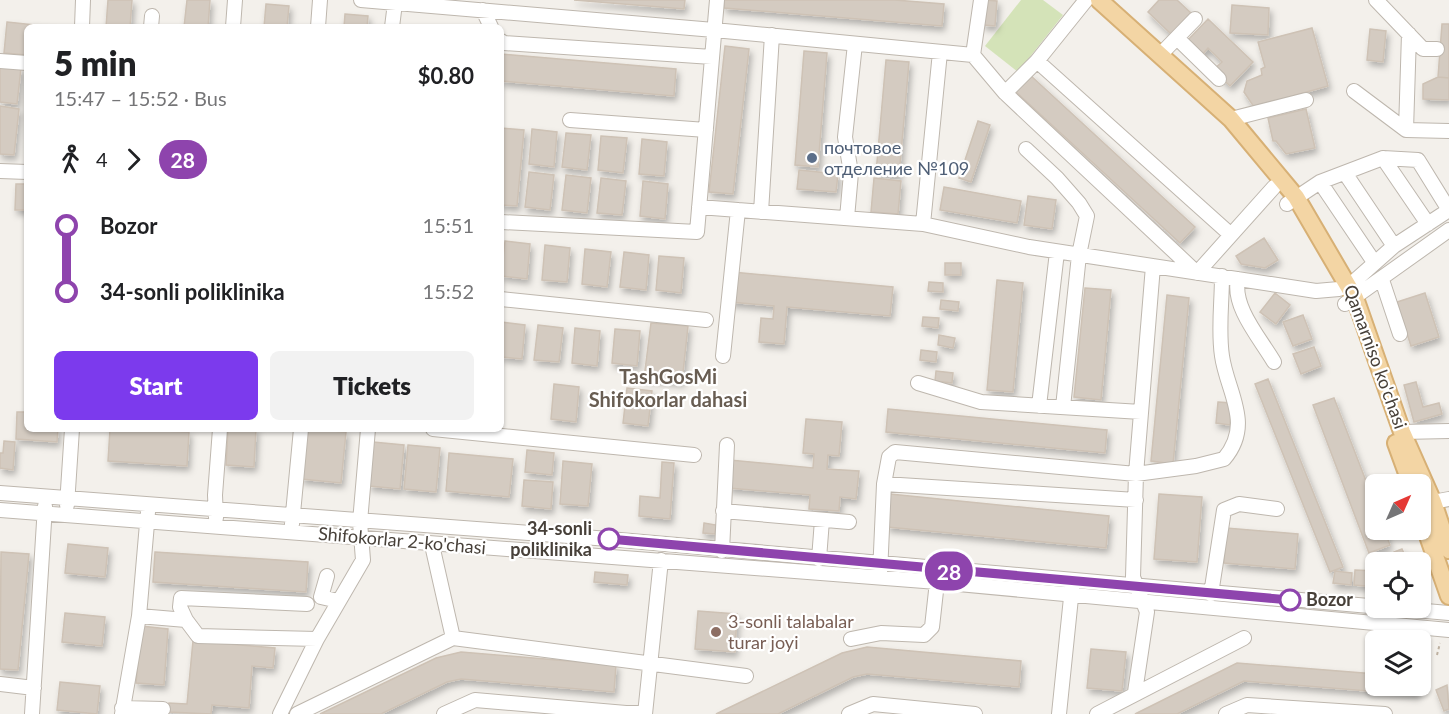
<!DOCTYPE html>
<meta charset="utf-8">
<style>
body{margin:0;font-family:Lato,sans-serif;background:#f2f2f2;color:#202124;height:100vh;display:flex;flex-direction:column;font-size:22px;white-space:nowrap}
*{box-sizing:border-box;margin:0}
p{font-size:20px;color:#757577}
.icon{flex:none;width:33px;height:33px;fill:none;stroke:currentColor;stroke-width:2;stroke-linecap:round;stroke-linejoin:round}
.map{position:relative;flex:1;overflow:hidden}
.details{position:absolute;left:24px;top:24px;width:480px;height:408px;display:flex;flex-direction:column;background:#fff;border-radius:9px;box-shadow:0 2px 4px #0004}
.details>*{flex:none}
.badge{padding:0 12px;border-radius:20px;font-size:21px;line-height:39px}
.needle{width:39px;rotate:45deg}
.buttons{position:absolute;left:1365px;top:474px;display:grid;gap:12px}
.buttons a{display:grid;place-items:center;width:66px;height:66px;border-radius:9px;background:#fff;box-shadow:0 2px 4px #0004;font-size:30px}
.map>.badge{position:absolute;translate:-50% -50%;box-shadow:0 0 0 3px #fff}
.legs{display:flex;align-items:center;gap:9px;height:66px;padding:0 30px;font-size:20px}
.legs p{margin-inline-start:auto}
.summary{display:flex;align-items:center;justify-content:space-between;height:102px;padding:0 30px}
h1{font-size:33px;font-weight:800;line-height:45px}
.button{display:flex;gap:12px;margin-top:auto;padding:12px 30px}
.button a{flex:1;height:69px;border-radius:9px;background:#7c3aed;color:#fff;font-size:24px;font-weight:800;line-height:69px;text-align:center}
.button a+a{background:#f2f2f2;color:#202124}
ul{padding:0 30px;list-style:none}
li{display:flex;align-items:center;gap:21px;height:66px;font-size:22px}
li i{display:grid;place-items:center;width:9px;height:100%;margin:0 8px;background:currentColor}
li i::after{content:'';width:15px;height:15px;margin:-8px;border:4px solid;border-radius:50%;background:#fff}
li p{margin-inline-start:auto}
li:first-child i{background:linear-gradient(#0000 50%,currentColor 0)}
li:last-child i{background:linear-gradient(currentColor 50%,#0000 0)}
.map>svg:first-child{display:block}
</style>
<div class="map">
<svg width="1449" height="714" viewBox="0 0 1449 714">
<defs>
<filter id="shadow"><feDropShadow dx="2.5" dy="4.5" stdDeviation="3" flood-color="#0004"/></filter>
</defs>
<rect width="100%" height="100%" fill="#f3f0eb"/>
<path fill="#d4e3b8" d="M1021,0H1043L1063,15L1018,72L985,46Z"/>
<path fill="#d4cbc1" stroke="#cec2b5" stroke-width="1.5" filter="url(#shadow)" d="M108,0H132L130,27H106Z
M187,0H210L208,27H184Z
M574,0H685L684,9Z
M724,0H895L944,4L942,26L724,8Z
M985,0L997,1L995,26L983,25Z
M1159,0H1177L1191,13L1171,34L1148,12Z
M266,4L289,6L287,27H264Z
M1232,5L1269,8L1268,35L1230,33Z
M345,14L368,16L367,27H344Z
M1208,19L1253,62L1230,86L1213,70L1222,62L1208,48L1201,56L1186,42Z
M7,22L54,27H27V55L4,53Z
M1442,24H1449V78L1438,77Z
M1312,28L1328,86L1254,107L1244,92L1247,81L1262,75L1261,69L1265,67L1258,42Z
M1370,29L1386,31L1383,62L1367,60Z
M725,46L749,49L733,194L709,192Z
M804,51L827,53L818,167L795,165Z
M501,54L676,69L674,96L501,81Z
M886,60L909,62L899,176L876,173Z
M0,66L21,68L17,104L0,102Z
M1030,75L1195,227L1180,243L1015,91Z
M1438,77L1449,78V100L1423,99V84Z
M0,106L19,109L14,155L0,154Z
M1306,109L1315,148L1286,154L1276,141H1273L1268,118Z
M978,121L990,125L971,182L959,178Z
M501,128L524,130L517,206L501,205Z
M532,129L557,132L554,167L529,164Z
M566,133L591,135L587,170L562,167Z
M601,136L627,138L623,173L598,170Z
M642,139L667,142L664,176L639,174Z
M799,170L838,174L836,192L797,189Z
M529,172L554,175L550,210L525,207Z
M566,175L591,178L587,213L562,210Z
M601,178L626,181L622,215L597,213Z
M874,178L901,181L898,214L871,212Z
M643,181L668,184L665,219L640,216Z
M16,184H27V210H15Z
M944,187L1021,201L1017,223L940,210Z
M1028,196L1056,200L1052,229L1024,225Z
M1264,238L1278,260L1265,268L1241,264L1236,256Z
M505,241L530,244L527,279L501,276Z
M545,245L570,248L567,282L542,280Z
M585,249L611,252L607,287L582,284Z
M624,252L649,255L646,290L620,287Z
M659,256L684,258L681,293L656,290Z
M945,263H961V275H945Z
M732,272L893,287L890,316L787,307L784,344L759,342L761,318L773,319L774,306L730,302Z
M997,280L1023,283L1013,392L987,390Z
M929,282L943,283V292L928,291Z
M1085,288L1111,290L1101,400L1074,397Z
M1275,293L1290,305L1276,324L1260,312Z
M1425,293L1439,337L1411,346L1397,302Z
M1167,295L1189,298L1173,464L1151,461Z
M941,300L959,302L958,311L940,309Z
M1303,315L1312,339L1293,346L1283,322Z
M923,317L939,318L938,328L922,326Z
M501,322L525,325L522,359L501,357Z
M651,323L688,326L682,382L644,378Z
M538,325L563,328L559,362L534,360Z
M575,328L600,331L597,366L572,363Z
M615,329L640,331L637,366L612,363Z
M939,335L955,338L953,348L938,345Z
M1314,347L1321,366L1301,374L1293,354Z
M921,350L937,352L936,362L920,360Z
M936,371L953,373L952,383L935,381Z
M1268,379L1343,567L1330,572L1255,384Z
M1416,382L1423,407L1439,403L1442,414L1414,422L1404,385Z
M554,384L579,387L576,422L551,419Z
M627,388L652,391L648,426L623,423Z
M1334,398L1376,507V530H1384L1390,545L1369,553L1313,405Z
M1218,402L1232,403L1230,425L1216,423Z
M888,409L1107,430L1105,453L886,432Z
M17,412H27V429H58L57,442L16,439Z
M806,419L842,422L839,456L828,455L827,469L859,471L856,499L840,497L839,511L809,509L810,495L728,488L730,460L813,468L814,454L803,453Z
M110,429L189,432L187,466L108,461Z
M228,429H256L254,467L226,465Z
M306,429L346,432L341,483L301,479Z
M4,441L15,442L13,470L0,468V453H3Z
M373,442L404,445L400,489L369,486Z
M408,445L440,448L436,492L404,489Z
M527,450L554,453L552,475L525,472Z
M449,453L513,459L509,497L446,491Z
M563,461L592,464L588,506L560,504Z
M662,462L674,463L670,519L639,516L640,496L660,498Z
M524,480L553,482L551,509L522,506Z
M890,494L1109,516L1106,548L887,527Z
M1159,494L1202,497L1197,562L1154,559Z
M704,523L716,525L715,534L703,533Z
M1226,528L1298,534L1295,569L1224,563Z
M68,544L108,548L105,577L65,573Z
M1402,549L1408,562H1398L1394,552Z
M1,552L29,554L18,670L0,669Z
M155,552L308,562L306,592L153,582Z
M1355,570L1376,571V587L1354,585Z
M1335,571L1352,573L1351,585L1333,583Z
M595,572L628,575L627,585L594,582Z
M698,611L737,614L735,652L695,649Z
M65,613L105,617L102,646L62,642Z
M141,626L168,629L164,685L136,683Z
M193,641L275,648L273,668L252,666L249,708L212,705L211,714L168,712L169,703L187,704Z
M867,647L1021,661L1019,687L867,674L853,677L778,714H716L842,653Z
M1091,649L1126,652L1122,691L1087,688Z
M461,652L616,665L614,692L461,679L447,682L381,714H320L436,658Z
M1237,663L1376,674V686H1418L1417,695L1244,681L1177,714H1135Z
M60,682L100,686L97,714L57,710Z
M1447,685L1449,709L1444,711L1436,690Z"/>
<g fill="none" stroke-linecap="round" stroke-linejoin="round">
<g stroke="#beb7ae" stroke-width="16">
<path id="minor" d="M361,0L714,30L973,55L1005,93L1197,273L1274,187
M1086,0L1037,61L1231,235
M1376,0L1423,49H1437
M483,10L491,27
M82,27L83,0
M151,27L152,16
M233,27L235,0
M318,27L320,0
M392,27L395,3
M1409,34L1406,130L1449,131
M1177,38L1219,79
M501,41L504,43L712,57
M973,55L981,0
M1160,55L1195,19
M0,61L27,63
M1354,91L1406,130
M1005,93L1037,61
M1231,119L1306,100
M570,120L706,130
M1026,149L1057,178L1079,203L1087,216L1079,255L1063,407
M1383,158L1428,224
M0,171L27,172
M1345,173L1394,246
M1320,182L1374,262
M699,207L923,224L1029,247L1316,291L1339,289L1350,285L1394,246L1449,210L1418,160L1383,158L1320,182L1287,204
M761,212L772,35
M847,218L851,173L845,137L855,44
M501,222L697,232L717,0
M923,224L940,52
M1238,279C1232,307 1260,338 1274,362
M1382,280L1400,334
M501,299L706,320
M1345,304L1449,230
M723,356L738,210
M918,383L981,402L1141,412
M1039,406L1057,252
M433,429L694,455
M1402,432L1449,431
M884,484L1136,500
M0,493L609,539L1449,613
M1433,502L1449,499
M67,505L72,429
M0,510L937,582L1449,630
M723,511L849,522
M216,518L215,495L220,429
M292,524L301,429
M432,545L453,638
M722,551L727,445
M819,559L822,520
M880,574L884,484L889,457L895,452L1136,474L1196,466L1224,459C1254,424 1227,392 1222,356C1218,330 1222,303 1222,276
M327,576L321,597L338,601
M1211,594L1224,510L1239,504L1277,509
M139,616L186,620L198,636L317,639
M186,620L180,607L181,598L307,604
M851,639L881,633L924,635L932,627L937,582
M0,684L34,688
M1135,692L1147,612L1133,577L1136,474L1153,266
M122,708L163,709
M32,714L45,506
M122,714L139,616L148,512
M280,714L317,639L363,560L360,522L368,429
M297,714L453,638L746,676
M444,714L475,700L626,713H645
M645,714L661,560
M849,714L873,704L975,714
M1059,714L1072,588
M1097,714L1244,638
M1226,714L1247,705L1385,714"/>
</g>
<g stroke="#d7b075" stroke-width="20">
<path id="major" d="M1099,0L1231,119L1296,197L1355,298L1402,432L1433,502L1449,550
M1396,443L1411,484
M1420,513L1449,596"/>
</g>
<path stroke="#beb1a1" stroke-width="2" stroke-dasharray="3 3" stroke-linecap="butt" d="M1437,655L1440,643"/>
<use href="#minor" stroke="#fff" stroke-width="14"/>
<use href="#major" stroke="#f3d5a4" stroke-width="16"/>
</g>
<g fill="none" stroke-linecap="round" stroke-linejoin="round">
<g stroke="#fff" stroke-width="14">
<path id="line-1" d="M609,539L1290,600"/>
</g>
<use href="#line-1" stroke="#8e44ad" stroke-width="9"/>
</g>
<circle fill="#5c6f8a" stroke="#fff" stroke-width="2" cx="812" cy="158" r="6"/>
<g fill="#fff" stroke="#8e44ad" stroke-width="3">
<circle cx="609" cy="539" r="10"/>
<circle cx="1290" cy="600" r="10"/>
</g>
<circle fill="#8d6e63" stroke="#fff" stroke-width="2" cx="716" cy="632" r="6"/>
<g text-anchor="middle" stroke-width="4.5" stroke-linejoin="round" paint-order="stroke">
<g font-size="18" fill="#4e5e75" stroke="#fff" text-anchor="start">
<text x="824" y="154">почтовое<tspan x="824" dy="21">отделение №109</tspan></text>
</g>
<g font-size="18" fill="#474039" stroke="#fff">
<text transform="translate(1375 357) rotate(70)" y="6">Qamarniso ko'chasi</text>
<text transform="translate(402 541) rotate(5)" y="6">Shifokorlar 2-ko'chasi</text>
</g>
<g font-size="18" font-weight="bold" fill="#474039" stroke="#fff" text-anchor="end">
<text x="592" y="535">34-sonli<tspan x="592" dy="21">poliklinika</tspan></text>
<text x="1306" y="606" text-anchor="start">Bozor</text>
</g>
<g font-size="18" fill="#785e54" stroke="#fff" text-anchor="start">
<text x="728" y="628">3-sonli talabalar<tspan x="728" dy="21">turar joyi</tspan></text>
</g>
<g font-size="20" font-weight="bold" fill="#685d52" stroke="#fff">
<text x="668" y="384">TashGosMi<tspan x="668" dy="23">Shifokorlar dahasi</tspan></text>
</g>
</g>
</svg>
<div class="buttons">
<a><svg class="needle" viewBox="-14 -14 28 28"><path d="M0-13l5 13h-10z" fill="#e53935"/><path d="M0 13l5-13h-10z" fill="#757577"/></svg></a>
<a><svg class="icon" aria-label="locate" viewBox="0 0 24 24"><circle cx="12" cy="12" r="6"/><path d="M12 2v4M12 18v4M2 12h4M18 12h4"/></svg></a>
<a><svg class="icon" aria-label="layers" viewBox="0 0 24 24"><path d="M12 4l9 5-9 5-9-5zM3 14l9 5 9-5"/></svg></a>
</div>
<b class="badge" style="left:949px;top:571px;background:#8e44ad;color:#fff">28</b>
<section class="details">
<div class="summary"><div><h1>5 min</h1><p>15:47 – 15:52 · Bus</p></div><b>$0.80</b></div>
<div class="legs"><svg class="icon" aria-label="walk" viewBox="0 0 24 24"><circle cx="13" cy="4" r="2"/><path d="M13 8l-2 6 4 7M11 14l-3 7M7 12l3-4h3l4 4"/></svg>4<svg class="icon" aria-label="forward" viewBox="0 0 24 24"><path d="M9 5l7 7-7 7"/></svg><b class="badge" style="background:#8e44ad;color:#fff">28</b></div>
<ul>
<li><i style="color:#8e44ad"></i><b>Bozor</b><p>15:51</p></li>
<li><i style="color:#8e44ad"></i><b>34-sonli poliklinika</b><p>15:52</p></li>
</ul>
<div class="button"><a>Start</a><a>Tickets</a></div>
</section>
</div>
